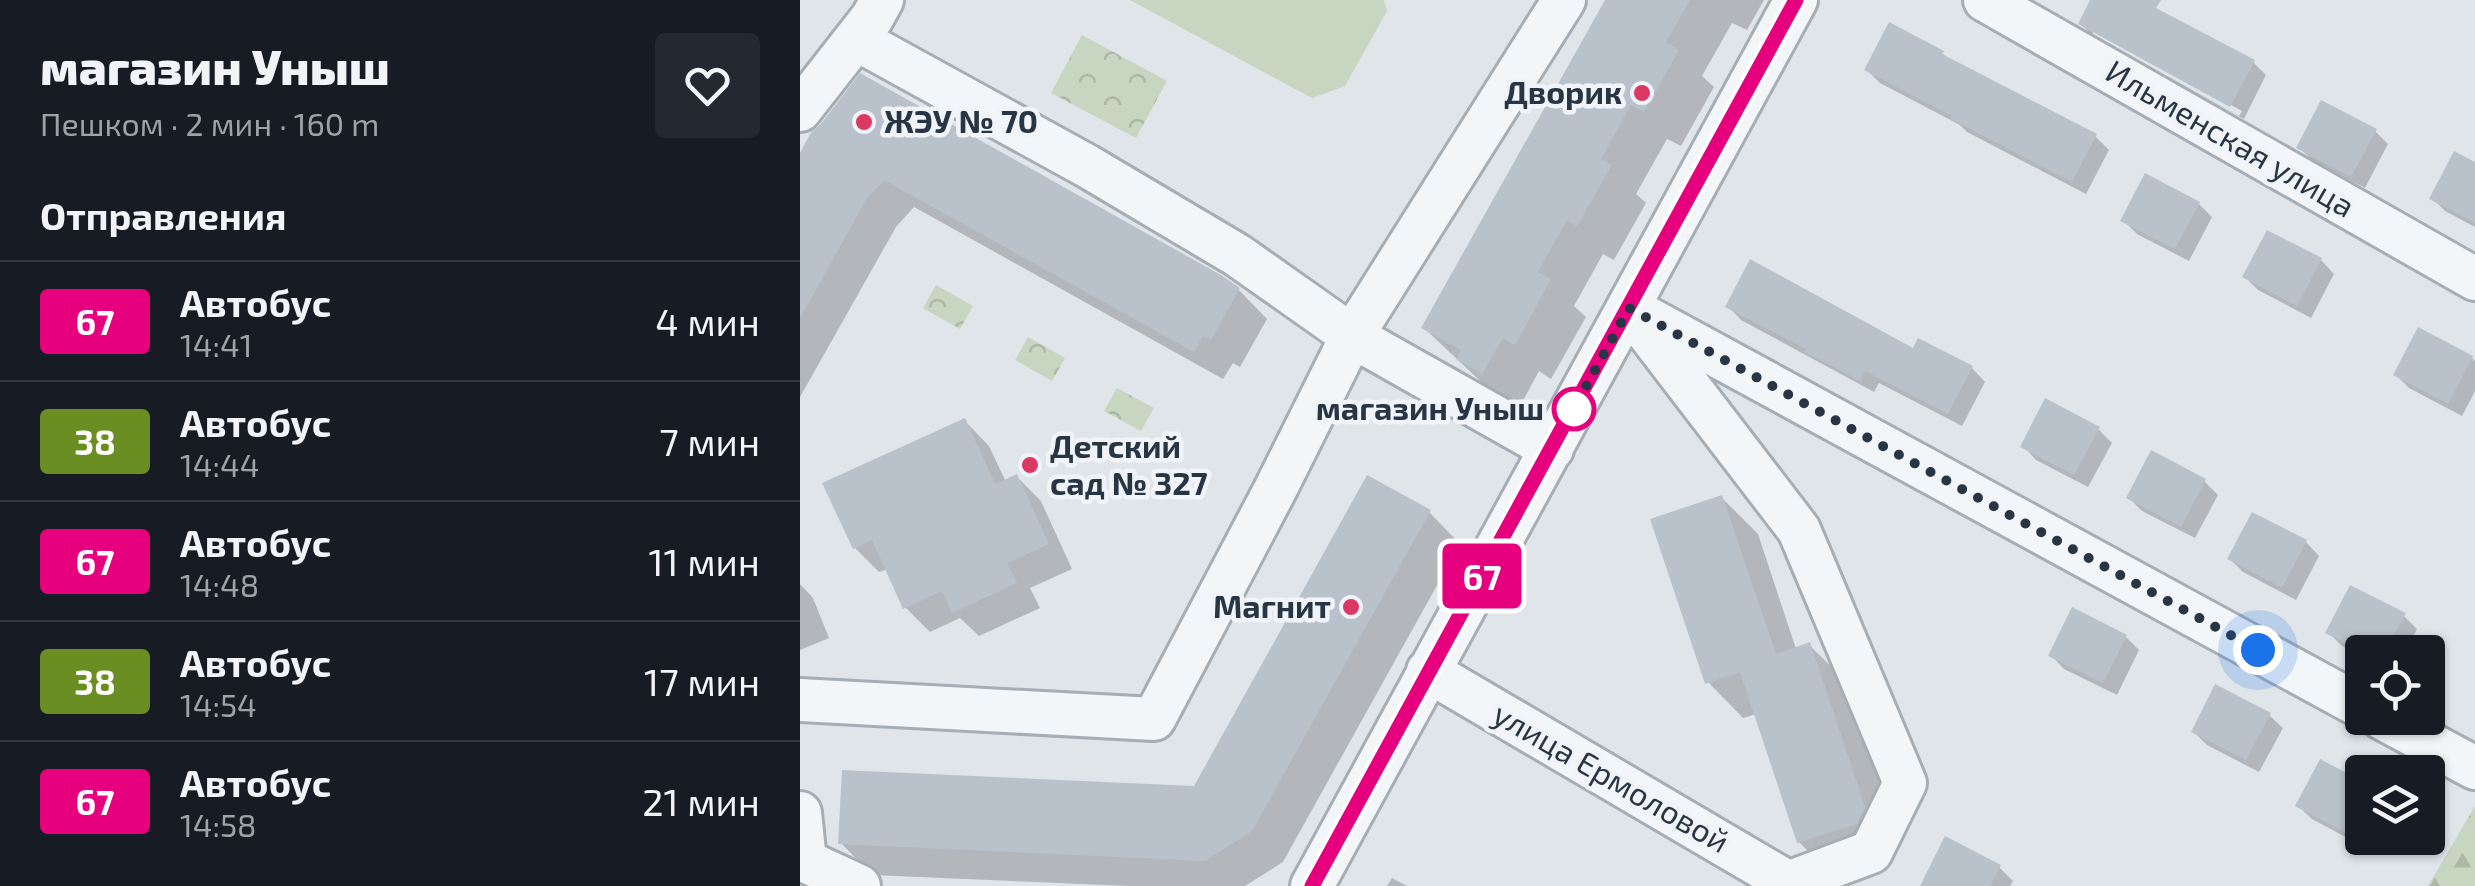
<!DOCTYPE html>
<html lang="ru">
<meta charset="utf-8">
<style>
body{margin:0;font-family:"Exo 2",sans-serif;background:#242831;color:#f1f3f6;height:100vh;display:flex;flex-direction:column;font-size:38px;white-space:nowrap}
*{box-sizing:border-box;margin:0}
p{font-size:32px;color:#9ea1a6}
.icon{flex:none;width:55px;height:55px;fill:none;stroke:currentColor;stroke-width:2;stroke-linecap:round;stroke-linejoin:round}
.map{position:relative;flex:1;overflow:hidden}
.sheet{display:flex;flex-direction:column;background:#171b24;width:800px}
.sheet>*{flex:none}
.badge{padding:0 20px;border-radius:8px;font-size:35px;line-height:65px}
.controls{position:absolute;left:1545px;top:635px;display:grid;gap:20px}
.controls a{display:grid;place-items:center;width:100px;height:100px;border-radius:10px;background:#171b24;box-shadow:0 2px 8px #0004;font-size:50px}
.you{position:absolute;width:50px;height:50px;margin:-25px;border:8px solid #fff;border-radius:50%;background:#1a73e8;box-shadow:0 0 0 15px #1a73e833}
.map>.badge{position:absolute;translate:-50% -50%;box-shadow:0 0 0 5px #fff}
h2{padding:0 40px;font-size:38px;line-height:90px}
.round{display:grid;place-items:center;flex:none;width:105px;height:105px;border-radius:10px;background:#242831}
.headline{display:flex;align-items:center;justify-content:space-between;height:170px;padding:0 40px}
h1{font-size:48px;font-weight:800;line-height:75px}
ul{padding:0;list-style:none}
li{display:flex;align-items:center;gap:30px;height:120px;padding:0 40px;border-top:2px solid #363941}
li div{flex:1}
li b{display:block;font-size:38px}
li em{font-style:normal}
li .badge{min-width:110px;font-weight:700;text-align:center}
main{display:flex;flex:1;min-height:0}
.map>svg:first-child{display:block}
</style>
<main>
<section class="sheet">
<div class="headline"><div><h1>магазин Уныш</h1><p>Пешком · 2 мин · 160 m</p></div><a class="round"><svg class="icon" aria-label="heart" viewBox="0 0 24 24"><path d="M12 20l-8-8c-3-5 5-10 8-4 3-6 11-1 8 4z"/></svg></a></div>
<h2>Отправления</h2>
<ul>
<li><span class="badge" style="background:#e6007e;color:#fff">67</span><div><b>Автобус</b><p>14:41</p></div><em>4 мин</em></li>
<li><span class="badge" style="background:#6b8e23;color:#fff">38</span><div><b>Автобус</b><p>14:44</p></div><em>7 мин</em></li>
<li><span class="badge" style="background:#e6007e;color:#fff">67</span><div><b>Автобус</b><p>14:48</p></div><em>11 мин</em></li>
<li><span class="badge" style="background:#6b8e23;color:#fff">38</span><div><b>Автобус</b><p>14:54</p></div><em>17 мин</em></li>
<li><span class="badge" style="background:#e6007e;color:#fff">67</span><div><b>Автобус</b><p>14:58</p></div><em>21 мин</em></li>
</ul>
</section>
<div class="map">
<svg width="1675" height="886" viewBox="0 0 1675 886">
<defs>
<pattern id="forest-firs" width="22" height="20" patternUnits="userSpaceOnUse" patternTransform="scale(2.5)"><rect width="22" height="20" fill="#c8d5c0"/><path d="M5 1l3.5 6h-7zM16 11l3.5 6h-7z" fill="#acb7a6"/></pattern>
<pattern id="park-crowns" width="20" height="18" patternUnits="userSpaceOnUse" patternTransform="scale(2.5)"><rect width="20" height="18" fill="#c8d5c0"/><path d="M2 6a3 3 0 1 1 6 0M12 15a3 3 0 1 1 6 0" fill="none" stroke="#acb7a6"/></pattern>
</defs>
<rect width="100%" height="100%" fill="#e0e5ea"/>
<path fill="#c8d5c0" d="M330,0H584L587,11L545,86L512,98Z"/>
<path fill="url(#forest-firs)" d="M1675,806V886H1628Z"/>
<path fill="url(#park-crowns)" d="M282,35L367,81L336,138L251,93Z
M136,285L173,306L160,329L123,308Z
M228,337L265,358L252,381L215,360Z
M317,388L354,408L341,431L304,411Z"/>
<path fill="#0003" fill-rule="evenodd" d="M808,0H964L947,30L932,23L902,76L914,87L881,146L867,139L836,194L846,203L814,260L803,254L774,306L786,317L751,379L739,371L719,408L694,394L624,328Z
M1293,0H1338L1453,62L1466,75L1444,119L1294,37L1281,24ZM1293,30L1442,111L1439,116L1293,35Z
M1142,53L1150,61L1295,136L1309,150L1286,194L1167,132L1160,125L1080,83L1067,70Z
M61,77L439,290L467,319L440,367L433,363L423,379L114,207L96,227L0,397V158Z
M1575,131L1588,144L1565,188L1513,161L1499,147Z
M1675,165V227L1645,211L1632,198Z
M1399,204L1412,217L1389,261L1337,234L1323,220Z
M1468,233L1521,260L1534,274L1511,318L1458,290L1445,277Z
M928,306L1114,351L1119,341L1172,368L1185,382L1162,426L1079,383L1074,392L941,320Z
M1672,358L1675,361V391L1662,416L1609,388L1596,375Z
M165,421L189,446L206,482L217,477L241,501L272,569L230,588L240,608L179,636L160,618L130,632L105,607L88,569L79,572L55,548Z
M1298,429L1312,443L1288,487L1236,460L1223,446Z
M1404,481L1418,495L1395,538L1342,511L1329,498Z
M922,498L958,534L996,649L1009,645L1045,680L1100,844L1093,859L1035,878L999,842L956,714L943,718L908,682Z
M629,512L660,544L483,862L445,886H329L72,875L41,843L395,788Z
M1506,542L1519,556L1496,600L1443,572L1430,559Z
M0,584L13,598L29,638L0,650Z
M1604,616L1617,629L1605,652H1562V656L1542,646L1528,632Z
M1326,637L1339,650L1317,695L1264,669L1251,655Z
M1469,715L1483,728L1459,772L1407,745L1394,732Z
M1521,762L1562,784V838H1569L1564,847L1512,819L1498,806Z
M1199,867L1213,881L1210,886H1125Z
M592,878L607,886H587Z"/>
<path fill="#b9c2cb" d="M805,0H890L866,42L879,50L844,112L831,105L801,159L812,165L777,226L767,220L738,272L751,279L715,345L703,338L682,374L656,359L661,350L621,328Z
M1290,0H1361L1356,8L1455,60L1430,107L1278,24Z
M1089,22L1144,51L1142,54L1297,134L1272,182L1151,119L1152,116L1064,70Z
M60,73L421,275L440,288L411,340L403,336L394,352L84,180L67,198L0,318V153L12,131L20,125Z
M1521,100L1577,129L1551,177L1496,148Z
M1654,151L1675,162V223L1629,199Z
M1345,173L1400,202L1375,249L1320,221Z
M1467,230L1522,258L1497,306L1442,277Z
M950,259L1113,348L1118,338L1173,366L1148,414L1065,371L1060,381L1005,352L1006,349L925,307Z
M1618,327L1673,356L1648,404L1593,375Z
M1245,398L1300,427L1274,475L1220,447Z
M165,418L195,484L217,474L249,544L207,563L217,583L152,613L142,591L103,609L72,540L53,549L22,483Z
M1351,450L1406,479L1381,527L1326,498Z
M567,475L631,510L452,831L405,861L38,844L42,770L394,786Z
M922,495L976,654L1010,642L1065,807L1057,824L997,843L940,672L905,684L850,519Z
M1452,512L1507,540L1482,588L1427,559Z
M1550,585L1606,613L1585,652H1564L1525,633Z
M1272,607L1327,635L1303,683L1248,656Z
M1415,684L1471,713L1446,760L1391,732Z
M1520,759L1562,781V812L1550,835L1495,806Z
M1145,836L1201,865L1190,886H1120Z"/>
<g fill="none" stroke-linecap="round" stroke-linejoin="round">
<g stroke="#a5adb5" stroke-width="48">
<path id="minor" d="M1185,0L1675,279
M56,39L287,166L437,255L552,336L752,449
M0,110L72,18L82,0
M829,308L1562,707
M838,320L999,530L1105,783L1071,852L988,883
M628,671L994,886
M0,700L354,719L475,490L552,336L764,0
M1582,718L1675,768
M0,813L5,861L59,886
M512,886L996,0"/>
</g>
<use href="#minor" stroke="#f3f6f8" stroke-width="42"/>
</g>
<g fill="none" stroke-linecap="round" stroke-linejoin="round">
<g stroke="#fff" stroke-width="22">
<path id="line" d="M512,886L996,0"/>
</g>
<use href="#line" stroke="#e6007e" stroke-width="15"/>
<path stroke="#273544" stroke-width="10" stroke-dasharray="0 18" d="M774,409L767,421L829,308L1458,650"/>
</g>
<g fill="#dc3864" stroke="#f0f4f8" stroke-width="4">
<circle cx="842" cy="93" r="10"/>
<circle cx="64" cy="122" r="10"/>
<circle cx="230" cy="465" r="10"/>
<circle cx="551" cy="607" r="10"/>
</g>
<circle fill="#fff" stroke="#e6007e" stroke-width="5" cx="774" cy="409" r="20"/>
<g text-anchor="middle" stroke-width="9" stroke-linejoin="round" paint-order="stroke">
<g font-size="32" font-weight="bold" fill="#273544" stroke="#f0f4f8" text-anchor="end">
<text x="822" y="104">Дворик</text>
<text x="84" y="133" text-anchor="start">ЖЭУ № 70</text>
<text x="250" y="458" text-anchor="start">Детский<tspan x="250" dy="37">сад № 327</tspan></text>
<text x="531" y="618">Магнит</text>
</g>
<g font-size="32" fill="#273544" stroke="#f0f4f8">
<text transform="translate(1430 139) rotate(30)" y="11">Ильменская улица</text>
<text transform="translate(811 778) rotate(30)" y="11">улица Ермоловой</text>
</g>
<g font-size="32" font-weight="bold" fill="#273544" stroke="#f0f4f8" text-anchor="end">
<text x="744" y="420">магазин Уныш</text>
</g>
</g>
</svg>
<div class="controls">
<a><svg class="icon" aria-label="locate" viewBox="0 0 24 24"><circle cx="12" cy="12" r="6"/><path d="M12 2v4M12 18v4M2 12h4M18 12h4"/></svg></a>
<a><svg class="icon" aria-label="layers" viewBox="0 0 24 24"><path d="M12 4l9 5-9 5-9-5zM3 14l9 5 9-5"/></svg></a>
</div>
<div class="you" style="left:1458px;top:650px"></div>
<b class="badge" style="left:682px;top:576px;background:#e6007e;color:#fff">67</b>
</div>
</main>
